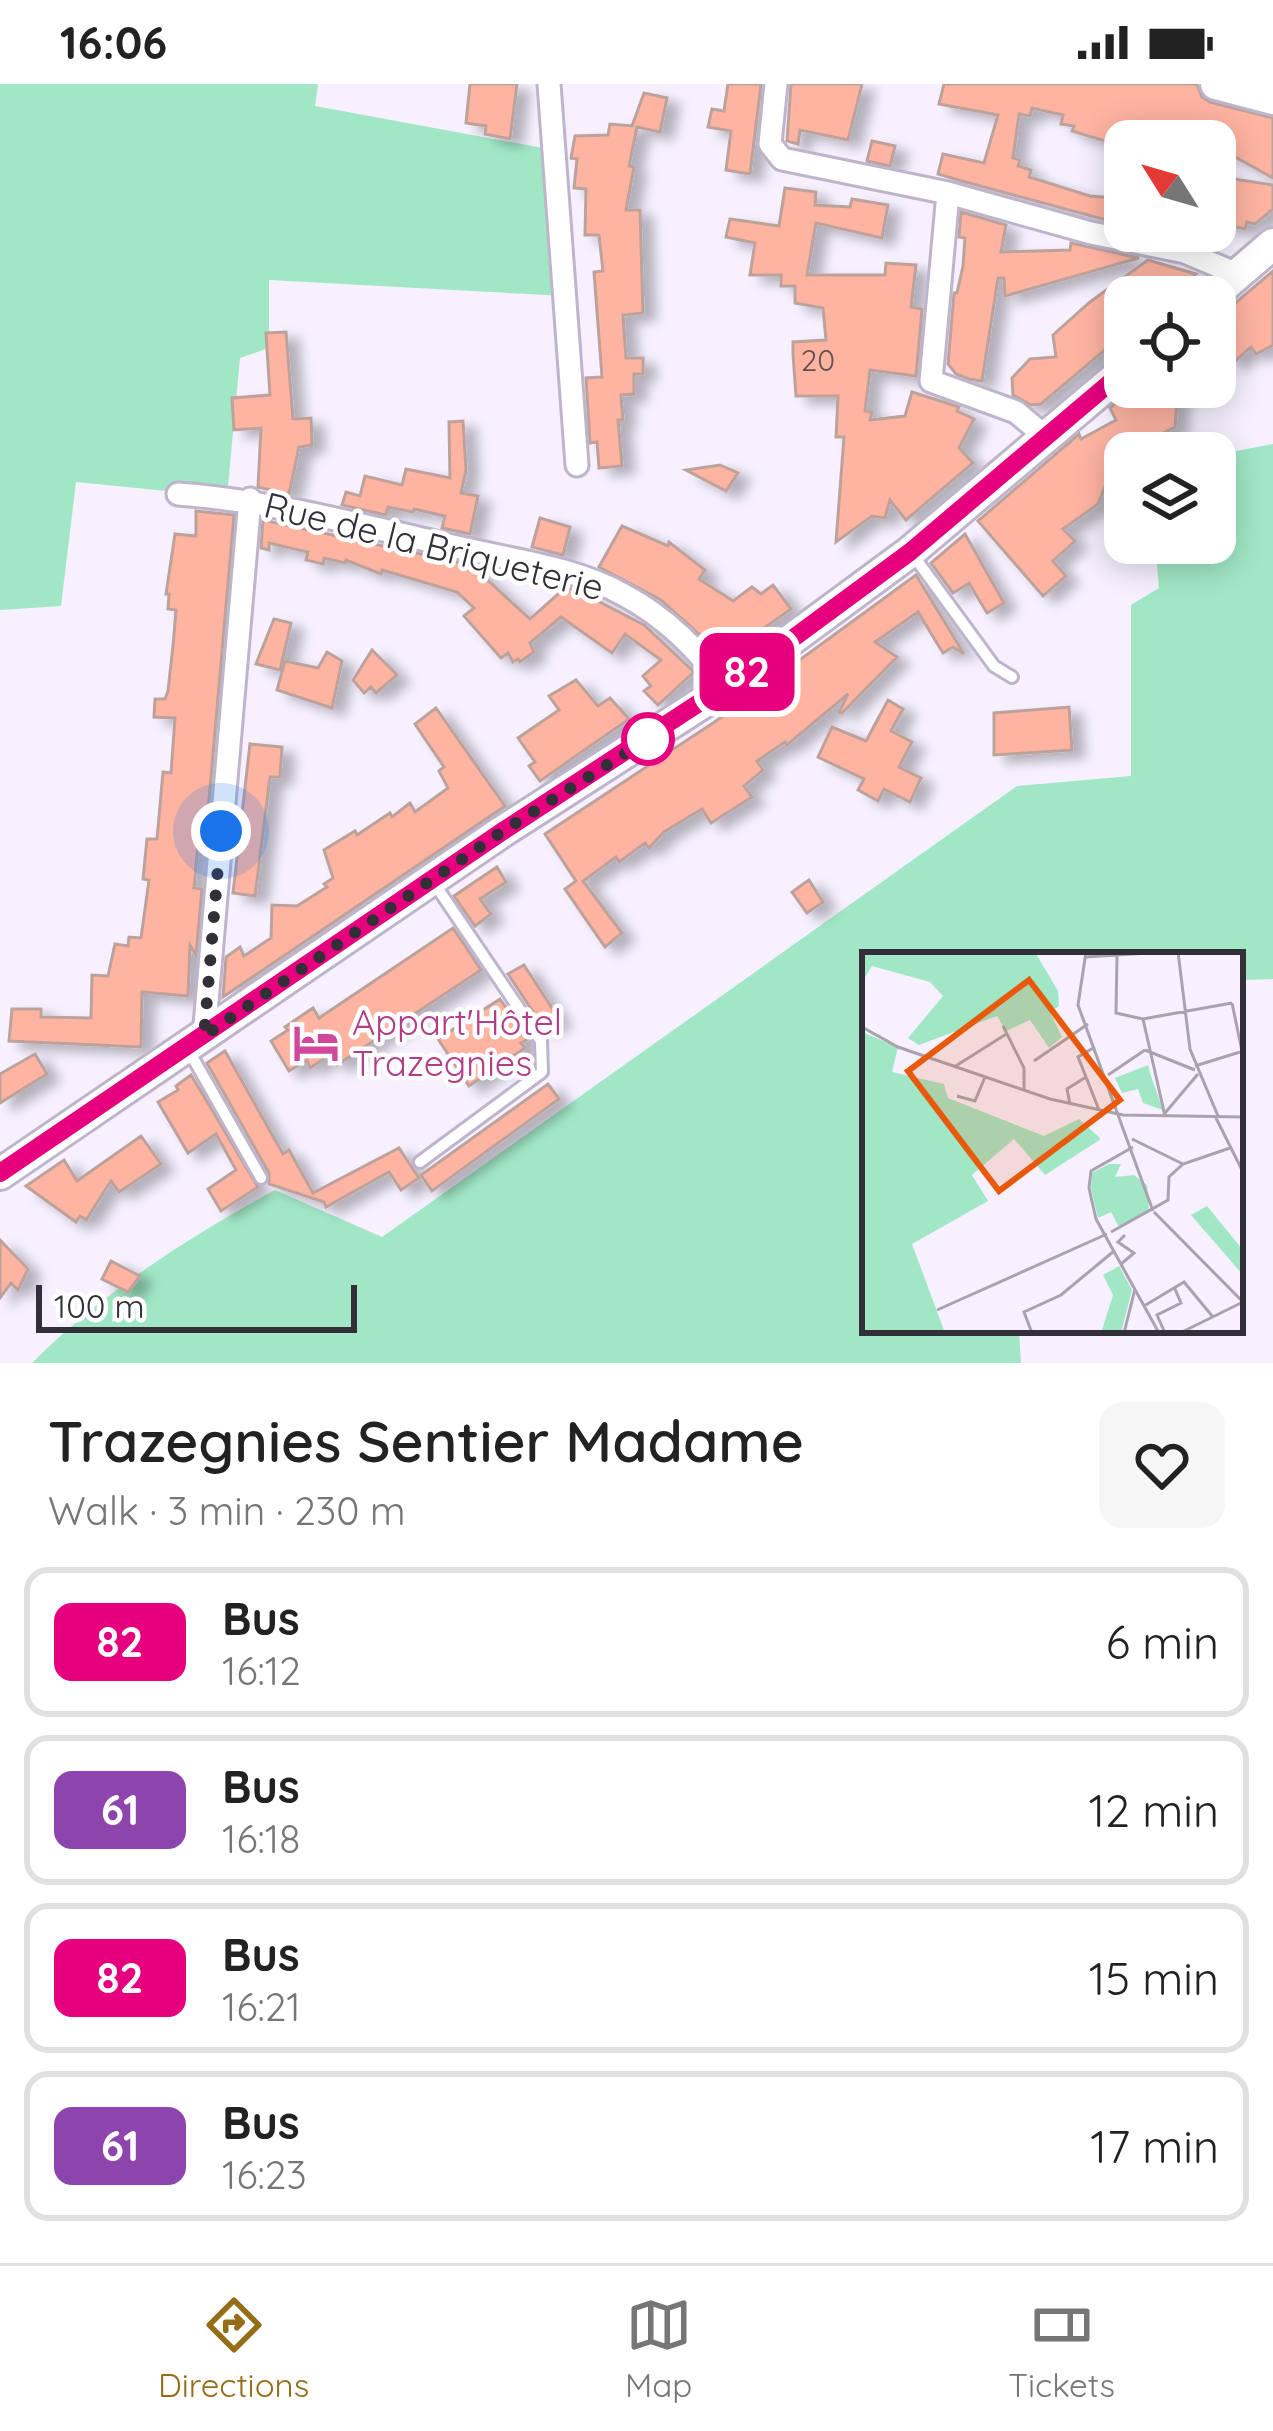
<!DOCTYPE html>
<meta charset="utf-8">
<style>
body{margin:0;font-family:Quicksand,sans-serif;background:#f6f6f6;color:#222;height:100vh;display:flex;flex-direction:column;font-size:45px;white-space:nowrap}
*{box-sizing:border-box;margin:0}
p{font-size:39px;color:#767676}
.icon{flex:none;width:66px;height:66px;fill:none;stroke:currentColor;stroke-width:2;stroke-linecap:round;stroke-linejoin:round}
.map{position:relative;height:1279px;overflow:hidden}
.side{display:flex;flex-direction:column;background:#fff;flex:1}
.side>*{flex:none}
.badge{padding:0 24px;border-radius:18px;font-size:42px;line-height:78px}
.needle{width:78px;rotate:307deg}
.fabs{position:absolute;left:1104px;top:36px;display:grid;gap:24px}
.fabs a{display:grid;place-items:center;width:132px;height:132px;border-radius:24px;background:#fff;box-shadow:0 6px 30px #0003;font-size:60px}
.scale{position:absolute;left:36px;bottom:30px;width:321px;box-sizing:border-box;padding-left:12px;border:6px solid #322f38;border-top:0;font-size:33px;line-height:42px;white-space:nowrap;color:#322f38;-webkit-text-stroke:9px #fff;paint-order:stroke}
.you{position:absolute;width:60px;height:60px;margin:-30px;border:9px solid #fff;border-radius:50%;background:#1a73e8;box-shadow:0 0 0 18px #1a73e833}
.map>.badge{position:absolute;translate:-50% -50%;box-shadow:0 0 0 6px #fff}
.round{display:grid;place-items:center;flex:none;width:126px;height:126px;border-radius:24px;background:#f6f6f6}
.summary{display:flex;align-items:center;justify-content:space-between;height:204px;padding:0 48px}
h1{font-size:57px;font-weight:600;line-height:90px}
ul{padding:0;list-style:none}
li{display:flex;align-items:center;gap:36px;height:150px;margin:0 24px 18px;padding:0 24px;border:6px solid #e0e0e0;border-radius:24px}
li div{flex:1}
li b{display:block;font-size:45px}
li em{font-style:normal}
li .badge{min-width:132px;font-weight:700;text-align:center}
.status{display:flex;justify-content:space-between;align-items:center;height:84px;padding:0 60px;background:#fff;direction:ltr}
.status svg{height:33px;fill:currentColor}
.menu{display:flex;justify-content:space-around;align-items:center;height:168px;border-top:3px solid #e0e0e0;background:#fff;font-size:33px;color:#767676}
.menu a{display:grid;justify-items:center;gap:6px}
.menu .current{color:#956d17}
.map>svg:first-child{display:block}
</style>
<div class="status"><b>16:06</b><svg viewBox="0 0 49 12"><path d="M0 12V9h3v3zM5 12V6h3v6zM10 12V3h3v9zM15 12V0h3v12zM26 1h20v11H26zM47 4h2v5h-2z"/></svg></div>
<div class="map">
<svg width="1273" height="1279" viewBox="0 0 1273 1279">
<defs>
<filter id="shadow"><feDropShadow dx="12" dy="7" stdDeviation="6" flood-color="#0004"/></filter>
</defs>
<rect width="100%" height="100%" fill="#f6f0ff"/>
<path fill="#a1e7c6" d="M0,0H318L315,22L554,66L564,212L269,196V264L240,274L227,413L76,398L61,522L0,526Z
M1273,360V895L1240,896V871H865V1246H1019L1021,1279H32C104,1207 186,1155 275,1106L382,1153L1017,702L1131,692V521L1159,504L1155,459H1215V371Z"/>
<path fill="#ffb4a2" stroke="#bda29c" stroke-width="3" filter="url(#shadow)" d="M470,0H517L510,55L485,50L486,42L466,39Z
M728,0H761L750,90L726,86L731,47L708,43L712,25L724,27Z
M791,0H862L848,56L800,46L798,60L787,57Z
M944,0H1197L1202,13L1210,18L1273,34V94L1215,62L1220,53L1156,45L1153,57L1125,53V63L1072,47L1074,42L1061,40L1063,31L1032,24L1030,32L1019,30L1013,74L1020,76L1018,82L1031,86L1029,93L1055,101L1090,112L1125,115V141L962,97L938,90L943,70L984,79L998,31L939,20Z
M644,9L667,14L660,48L637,43L629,82L634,83L626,126H640L643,229L623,231L626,274H643V290H634V310L621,311L623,336H618L622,382L599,384L597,358L590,359L586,294L602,293L594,188L603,187L599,151H585L586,105L574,104L577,75L571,74L575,52L608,51L610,40L632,42Z
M872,57L895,62L890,82L867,77Z
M1215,92L1273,101V125L1255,140L1247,138L1245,145L1215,138Z
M785,104L816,108L815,121L850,123L852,115L888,121L882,154L816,139L807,191H885L886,179L916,181L911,223L922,225L916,292L870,286L865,327L872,328L870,336L905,332L912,308L959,323L957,327L974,335L959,364L973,379L906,436L890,416L885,434L872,432L836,458L844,353H836L838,312H796L793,270V258L826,256L823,224L795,219V202H781V191H750L755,159L726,153L730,135L779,142Z
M961,128L1006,141L1001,168L1070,166L1071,159L1139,174L1005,212L1004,194H998L982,297L969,295L956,290L948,280L954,209H957L963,182L965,154L959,153Z
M1148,176L1196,190L1168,213H1125V249L1041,320L1031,321L1013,311L1012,294L1030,275L1056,273L1053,251L1090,218Z
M1273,187V261L1256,270L1251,263L1233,279L1215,259V236Z
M286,248L293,335L311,334L312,361L299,363L289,410L258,403L261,344L234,346L232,314L270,311L266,249Z
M1135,303H1178L1175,343L1125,369V420L1109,393L1098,420L1063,445L1075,457L1053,477L1066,492L1043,512L978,437L1079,350L1081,355L1116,336L1110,324Z
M463,337L466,386L461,409L478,412L470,450L442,444L445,432L414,425L413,428L388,423L386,431L342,421L346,408L360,412L365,392L402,401L406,385L450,394L449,338Z
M720,381L738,389L726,407L686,386Z
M196,427L234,431L205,761L198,760L194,804L202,805L196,871L190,861L188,912L142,908L141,963L9,957L12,925H41V933L91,934L92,891L108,892L115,860L128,862L129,853L141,854L149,796L143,795L147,755H157L163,688L171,689L175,634L154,633L155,615H165L168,607L173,562L176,526L168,525L169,510H166L175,450L196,452Z
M540,434L570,443L563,471L532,463Z
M263,436L471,481L530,535L566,503L580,508L644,541L694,588L658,621L644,607L651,602L643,592L661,576L625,550L612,569L561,533L530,559L534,568L520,578L518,575L513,578L508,569L501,574L464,532L474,524L457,508L382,486L381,490L346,476L345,479L324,474L323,480L306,476L308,468L269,459V466L261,464Z
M622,442L668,462L669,458L705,486L699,495L733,517L752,503L761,510L773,501L791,525L743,559L728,576L661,516L599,483Z
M965,450L1004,519L987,529L969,499L953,509L931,479Z
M916,491L964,570L953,563L943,569L918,528L875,558L897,573L842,629L839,628L848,610L787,661L785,658L757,677L763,686L744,702L752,713L711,739L702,725L664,748L649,764L645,759L619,778L616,773L583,797L622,849L605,863L565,805L576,797L545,750L716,637Z
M274,535L291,539L280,586L256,580Z
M372,566L397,591L376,609L371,603L364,609L353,596Z
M327,568L342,577L332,624L277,606L285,577L318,584Z
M576,596L598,622L610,614L629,635L540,697L529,682L535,678L518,654L559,626L549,612Z
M888,616L903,625L891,647L912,658L899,683L921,694L910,718L884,705L878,717L858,706L864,695L818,673L832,643L866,657Z
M1069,623L1072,666L994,671V629Z
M436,624L505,722L223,913L226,873L240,863L244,872L271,854L272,821L297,822L327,803L324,800L333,794L324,766L355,747L357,751L390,729L392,733L410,719L415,728L448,704L439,687L444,683L415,640Z
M250,660L282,663L280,693H270L255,812L233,809Z
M497,783L506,798L480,815L491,830L475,842L454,812Z
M809,796L823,818L807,829L792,808Z
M453,844L481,886L337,981L331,970L310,984L307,976L289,987L271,957L288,946L285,943L313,924L319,934Z
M524,881L559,935L544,944L508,890Z
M500,915L528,955L521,959L525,964L469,1002L438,955Z
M225,967L283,1070L289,1066L313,1109L399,1064L419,1094L401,1106L389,1088L326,1123L324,1118L269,1100V1089L207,979Z
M35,970L47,990L0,1019V990Z
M191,991L258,1103L221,1127L208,1105L236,1086L216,1050L188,1069L158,1018L178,1006L176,1002Z
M548,1000L559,1015L432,1107L421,1091Z
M141,1052L161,1080L119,1108L111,1097L86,1136L80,1132L76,1138L26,1102L64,1076L77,1097Z
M0,1156L28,1185L18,1206L11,1199L0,1214Z
M111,1177L140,1192L128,1208L102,1195Z"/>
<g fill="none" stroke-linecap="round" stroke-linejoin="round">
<g stroke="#beb5cc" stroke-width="16">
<path id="lane" d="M913,471L994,582L1012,593
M189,967L261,1094
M420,1078L542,988L541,957L434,799"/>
</g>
<g stroke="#beb5cc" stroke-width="27">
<path id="street" d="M549,0L577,381
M776,0L770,60L782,75L948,109
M1046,353L1016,328L931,297L948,109L1091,149L1185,168L1237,190
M178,410C273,417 364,442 457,463C512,476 574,483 624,511C662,531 703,568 724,605
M204,953L250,415"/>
</g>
<g stroke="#beb5cc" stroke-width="36">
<path id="secondary" d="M1216,0L1273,15
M1211,213L1273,160
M0,1090L503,747L724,605L910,468L1125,286"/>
</g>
<use href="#lane" stroke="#fff" stroke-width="10"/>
<use href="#street" stroke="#fff" stroke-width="21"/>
<use href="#secondary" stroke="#fff" stroke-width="30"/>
</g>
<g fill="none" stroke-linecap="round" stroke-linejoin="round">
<g stroke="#fff" stroke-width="27">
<path id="line" d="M0,1089L503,747L754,583L910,468L1125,286"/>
</g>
<use href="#line" stroke="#e6007e" stroke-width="18"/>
<path stroke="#322f38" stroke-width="12" stroke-dasharray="0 21.6" d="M221,747L204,952L503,747L648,655"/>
</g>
<defs>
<g id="hotel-bare" transform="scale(3.6)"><path d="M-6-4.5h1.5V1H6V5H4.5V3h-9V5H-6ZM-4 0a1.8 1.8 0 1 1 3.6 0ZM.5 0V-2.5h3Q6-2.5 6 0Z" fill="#d1479c" stroke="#fff" stroke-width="2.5" paint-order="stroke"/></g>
</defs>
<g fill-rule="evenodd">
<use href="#hotel-bare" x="316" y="959"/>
</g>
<circle fill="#fff" stroke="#e6007e" stroke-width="6" cx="648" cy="655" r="24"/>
<g text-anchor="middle" stroke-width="9" stroke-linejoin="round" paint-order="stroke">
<g font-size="30" fill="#655052">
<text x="818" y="287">20</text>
</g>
<g font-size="36" fill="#322f38" stroke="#fff">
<text transform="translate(434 462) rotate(14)" y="13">Rue de la Briqueterie</text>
</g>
<g font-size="36" fill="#b23c85" stroke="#fff" text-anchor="start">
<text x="352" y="951">Appart'Hôtel<tspan x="352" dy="41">Trazegnies</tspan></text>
</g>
</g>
<g transform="translate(862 868)">
<rect width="381" height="381" fill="#f6f0ff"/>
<path d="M0,0H173L196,39L197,54L188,60L200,85L187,96L168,68L144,79L135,64L57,93L46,86L81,44L68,30L10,14L0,30ZM0,80L36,95L30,120L82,132L86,146L182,184L217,167L239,187L183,223L152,187L110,223L126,249L50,292L83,381H0ZM286,113L289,124L301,158L281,151L276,137L260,141L253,126ZM247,212H259L253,225L272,223L285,233L287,258L257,275L249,260L236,266L229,236L230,221ZM345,254L381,298V323L329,263ZM257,314L270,338L259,381H239L251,343L241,323Z" fill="#a1e7c6"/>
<path fill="none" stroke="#a8a3af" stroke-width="3" d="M224,0L216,53L291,259M316,0L328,97L356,164M255,4L254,61L281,67M224,5L302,0M370,51L381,104M141,74L162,116V139M0,75L36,95L188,147L261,163L381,165M283,98L333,118M172,109L226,72M333,114L378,100M92,115L146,81M246,123L283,98M224,125L216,105L233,95M95,144L113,149L123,125M208,152L205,137L224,125L237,158M303,161L336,122M303,164L281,67L370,51M353,164L381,220M270,187L321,212M271,195L229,219L227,236L234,267L297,381M292,260L381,350M249,280L306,248L307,225L321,212L368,196M259,312L272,301L256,290L263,283M282,354L322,330L351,365M75,358L245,282M170,381L162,360L199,343L252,299M262,381L273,337M303,381L295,363L319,351L313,337M318,381L381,350"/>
<path fill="#e8590c" fill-opacity="0.15" stroke="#e8590c" stroke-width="6" d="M167,28L258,148L137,239L46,119Z"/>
<rect width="381" height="381" fill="none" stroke="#322f38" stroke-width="6"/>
</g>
</svg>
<div class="fabs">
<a><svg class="needle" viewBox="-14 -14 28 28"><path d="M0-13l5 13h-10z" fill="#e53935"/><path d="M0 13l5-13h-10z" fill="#767676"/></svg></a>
<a><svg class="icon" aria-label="locate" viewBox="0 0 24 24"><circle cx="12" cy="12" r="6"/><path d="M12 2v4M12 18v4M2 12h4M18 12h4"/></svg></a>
<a><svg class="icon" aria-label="layers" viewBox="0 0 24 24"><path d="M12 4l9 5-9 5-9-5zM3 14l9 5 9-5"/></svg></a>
</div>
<div class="scale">100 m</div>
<div class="you" style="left:221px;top:747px"></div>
<b class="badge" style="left:747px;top:588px;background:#e6007e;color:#fff">82</b>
</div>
<section class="side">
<div class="summary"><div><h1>Trazegnies Sentier Madame</h1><p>Walk · 3 min · 230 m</p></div><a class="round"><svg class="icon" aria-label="heart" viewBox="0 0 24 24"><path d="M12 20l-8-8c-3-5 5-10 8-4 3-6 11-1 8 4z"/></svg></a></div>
<ul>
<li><span class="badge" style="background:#e6007e;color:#fff">82</span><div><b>Bus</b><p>16:12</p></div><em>6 min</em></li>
<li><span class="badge" style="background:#8e44ad;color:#fff">61</span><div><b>Bus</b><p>16:18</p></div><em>12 min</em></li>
<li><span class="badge" style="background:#e6007e;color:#fff">82</span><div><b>Bus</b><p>16:21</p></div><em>15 min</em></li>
<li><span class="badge" style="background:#8e44ad;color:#fff">61</span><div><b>Bus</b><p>16:23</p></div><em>17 min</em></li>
</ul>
</section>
<nav class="menu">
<a class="current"><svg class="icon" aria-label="directions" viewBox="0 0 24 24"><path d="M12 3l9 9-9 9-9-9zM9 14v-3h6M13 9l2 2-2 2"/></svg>Directions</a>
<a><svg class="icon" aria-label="map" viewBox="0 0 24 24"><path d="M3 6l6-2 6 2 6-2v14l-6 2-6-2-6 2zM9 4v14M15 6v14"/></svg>Map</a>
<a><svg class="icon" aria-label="tickets" viewBox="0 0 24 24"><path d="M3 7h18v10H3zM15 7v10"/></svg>Tickets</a>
</nav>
